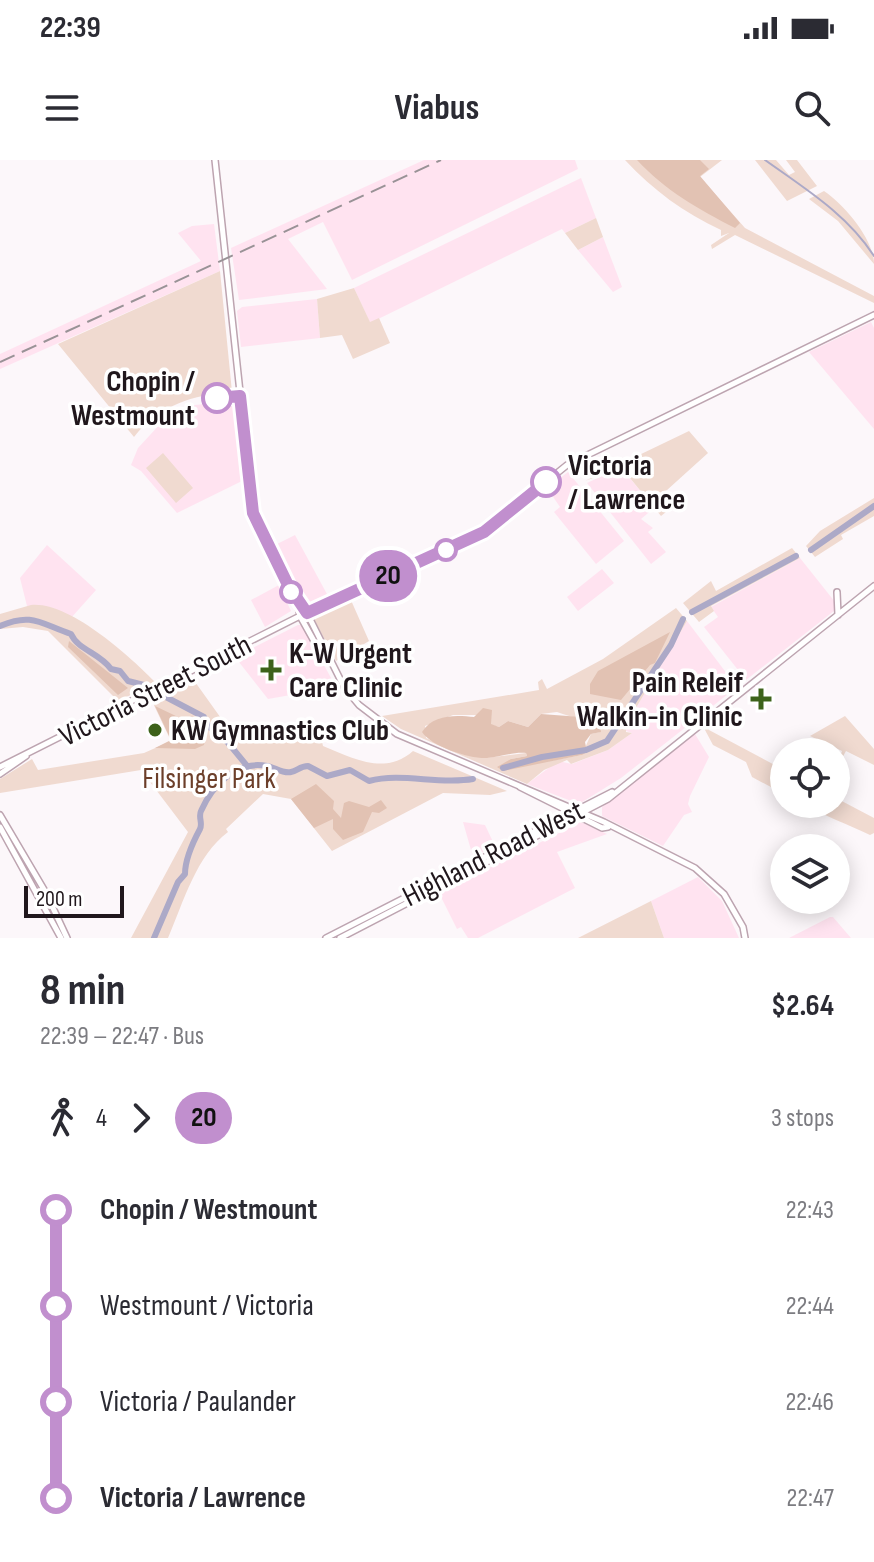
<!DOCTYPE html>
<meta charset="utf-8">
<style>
body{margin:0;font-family:"Sofia Sans Condensed",sans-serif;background:#f2f2f3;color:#2b2b33;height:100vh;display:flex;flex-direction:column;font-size:30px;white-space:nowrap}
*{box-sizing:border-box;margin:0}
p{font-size:26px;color:#7c7c81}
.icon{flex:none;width:44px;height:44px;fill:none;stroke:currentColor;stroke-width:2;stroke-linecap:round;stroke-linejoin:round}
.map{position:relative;height:778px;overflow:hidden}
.drawer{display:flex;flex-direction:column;background:#fff;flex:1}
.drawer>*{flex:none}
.badge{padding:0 16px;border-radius:26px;font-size:28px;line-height:52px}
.controls{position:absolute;left:770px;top:578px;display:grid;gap:16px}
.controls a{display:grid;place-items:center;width:80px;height:80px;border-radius:50%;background:#fff;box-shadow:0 4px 20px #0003;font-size:40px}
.scale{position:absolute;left:24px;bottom:20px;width:100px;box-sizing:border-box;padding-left:8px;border:4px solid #20171c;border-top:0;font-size:22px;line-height:28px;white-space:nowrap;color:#20171c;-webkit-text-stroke:6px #fff;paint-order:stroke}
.map>.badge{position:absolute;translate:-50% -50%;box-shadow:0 0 0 4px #fff}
.legs{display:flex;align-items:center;gap:12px;height:88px;padding:0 40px;font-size:26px}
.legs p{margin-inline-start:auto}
.overview{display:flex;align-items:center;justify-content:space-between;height:136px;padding:0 40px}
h1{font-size:44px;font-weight:700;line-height:60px}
ul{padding:0 40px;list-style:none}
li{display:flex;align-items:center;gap:28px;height:96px;font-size:30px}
li i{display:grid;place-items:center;width:12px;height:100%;margin:0 10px;background:currentColor}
li i::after{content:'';width:20px;height:20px;margin:-10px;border:6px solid;border-radius:50%;background:#fff}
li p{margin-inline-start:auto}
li:first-child i{background:linear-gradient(#0000 50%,currentColor 0)}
li:last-child i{background:linear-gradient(currentColor 50%,#0000 0)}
.status{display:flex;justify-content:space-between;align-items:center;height:56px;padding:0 40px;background:#fff;direction:ltr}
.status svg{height:22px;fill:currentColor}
header{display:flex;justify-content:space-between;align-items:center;height:104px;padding:0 40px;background:#fff;font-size:36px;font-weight:700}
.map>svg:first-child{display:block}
</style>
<div class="status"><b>22:39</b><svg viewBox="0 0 49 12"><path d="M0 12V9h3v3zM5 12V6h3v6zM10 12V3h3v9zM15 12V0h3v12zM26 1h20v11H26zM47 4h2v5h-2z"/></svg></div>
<header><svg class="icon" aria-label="menu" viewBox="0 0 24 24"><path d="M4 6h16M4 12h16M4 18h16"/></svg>Viabus<svg class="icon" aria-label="search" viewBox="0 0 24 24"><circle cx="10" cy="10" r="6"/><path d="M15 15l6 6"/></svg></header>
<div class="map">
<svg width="874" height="778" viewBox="0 0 874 778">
<rect width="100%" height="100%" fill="#fcf7fa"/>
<path fill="#ffe3f0" d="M424,0H575L578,9L352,120L323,62L288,79L327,129L239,140L231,88Z
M581,18L596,58L565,73L562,69L370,163L354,128Z
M214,64L220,111L0,209V194L201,101L178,73L192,66Z
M603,77L622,127L613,132L578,90Z
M317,139L320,178L241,187L237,151L242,147Z
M871,162L874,168V269L809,192Z
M233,241L242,321L177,353L141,311L131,305L138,288L162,262L195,245Z
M621,307L654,348L641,359L653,368L648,372L666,392L651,404L587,323Z
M568,312L624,381L596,404L554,352L560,347L547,328Z
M295,375L328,436L309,445L305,443L273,386Z
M47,385L96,430L71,458L53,448L27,446L20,418Z
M800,398L839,447L746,520L704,467L718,457L711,447Z
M602,409L614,423L578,451L567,437Z
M279,425L291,451L265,467L251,440Z
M687,461L737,527L621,618L579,644L527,624L558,601L572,604L608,590L632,573L626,571V565Z
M298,465H302L336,527L268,539L235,497Z
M695,574L709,597L690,636L688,644L692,652L684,655L663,686L602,656V647Z
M463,662L485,665L495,686L473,697Z
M581,662L607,674L557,692L575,728L478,778H468L461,767L457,769L439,733Z
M698,717L722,741L739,778H664L651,741Z
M833,757L851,778H789L830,757Z"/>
<path fill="#f0dad0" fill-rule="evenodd" d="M625,0H722L700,17L745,68L874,136V143L735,75L712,89L711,85L729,73L721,76V70C684,53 653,30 625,0Z
M755,0H776L789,15L795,12L786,0H797L817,26L787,41Z
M824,31C845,45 874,80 874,104L838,61L809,39Z
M596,58L603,77L578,90L565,73Z
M220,111L232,232C193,235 159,245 134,277L58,184Z
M354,128L370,162L379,158L390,183L353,199L342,175L320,178L317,139Z
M689,271L708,293L656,340L666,352L661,356L621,307L585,321Z
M163,293L193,328L176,343L146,308Z
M874,338V356L841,375L843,379L815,397L806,386L820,371Z
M792,388L800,398L711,446L714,451L699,462L683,443L711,421L716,431Z
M350,438L369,481L336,501L314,459Z
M31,445C69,441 131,497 156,523L118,541L48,471L23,467L0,469V454Z
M676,448L687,461L626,565V572L632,573L608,590L571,604L567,600L544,610L527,624L401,569L382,556L539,530L538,522L542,519L547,529L603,499ZM557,552C573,558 585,559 601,567L600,572L591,574L582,595L544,602L511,599L527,596L526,593L485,598L462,594L426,578L425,566L453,555H490L491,565L499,567L508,561L528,567L541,554Z
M193,519L233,575L241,578L318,566L323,586C353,598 385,616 413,591L507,631L490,635L443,633L332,691L291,639L263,634L226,669L228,672C196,696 184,741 168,778H131L188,672L141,610L0,633V619L32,599L38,610L144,593L171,581L151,539Z
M845,556L874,589V605L846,591L836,609L842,591L810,576Z
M708,565L709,570L784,610V634L752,617L746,602L713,585L705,570Z
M836,638L874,658V673L870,675C847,664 825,656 803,644H836Z
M651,741L664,778H578Z"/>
<path fill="#e2c2b3" d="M637,0H700L709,9L700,16L740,63L735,68C698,49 666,31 637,0Z
M670,472L655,503L650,505L621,540L590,534V524L598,511Z
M69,481L128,528L118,535L68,487Z
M155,546L201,568L206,574L204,585L195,589L155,588L171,580Z
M483,548L492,550L491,564L499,567L508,561L528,567L541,554L581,557L589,553L600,561L601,572L591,574L585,582L587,592L582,595L503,611L497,607L511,599L527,596L526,593C512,592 500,597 487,598C470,599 432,587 422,572C433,554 456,555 474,557Z
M316,624L334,641L333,649L341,658L344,643L349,641L369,647L381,640L387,648L379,653L372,652L363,672L343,680L333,669V659L314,668L291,639Z"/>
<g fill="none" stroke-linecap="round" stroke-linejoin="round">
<path stroke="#aca9c7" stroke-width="2" d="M765,0C804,28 847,54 874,96"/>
<path stroke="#aca9c7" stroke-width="6" d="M811,390L874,346
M692,452L796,396
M0,466C32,452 41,464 71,474C78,490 100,493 111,509L120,511L128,521L144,525
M164,536L204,557L209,567L220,573L248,607
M503,608L542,597L586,590L607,581L671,485L683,459
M154,778L178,722L185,714C185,699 193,682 200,669C203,663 198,657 201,651C212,626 236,600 267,606C274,607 283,614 291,612C297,611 300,606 308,606L327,616L350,610L369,621C401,612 438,625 473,619"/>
<g stroke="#bda4b0" stroke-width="8">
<path id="secondary" d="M215,0L253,353L288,425L307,453L344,527L359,545L397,574L604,662L695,708L724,734L743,767L745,778
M837,432L838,455
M297,441L300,456L324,499L329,502
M0,607L300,456L484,372L567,305L874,155
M0,614L26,596
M520,627L602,668L608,667
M0,655L46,733L67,778
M0,667L61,778
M326,778L612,632
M340,778L608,639L874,426"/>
</g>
<use href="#secondary" stroke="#fff" stroke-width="5"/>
<path stroke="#999296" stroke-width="2" stroke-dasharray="16 8" stroke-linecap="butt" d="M0,202L441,0"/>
</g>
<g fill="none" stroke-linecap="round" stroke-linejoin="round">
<g stroke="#fff" stroke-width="18">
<path id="line-1" d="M217,238L240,236L253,353L288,425L307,453L484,372L546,322"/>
</g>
<use href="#line-1" stroke="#c18fce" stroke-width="12"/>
</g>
<g fill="#fff" stroke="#c18fce" stroke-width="4">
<circle cx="217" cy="238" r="14"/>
<circle cx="546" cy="322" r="14"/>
<circle cx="446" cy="390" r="10"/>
<circle cx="291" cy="432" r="10"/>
</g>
<g fill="#3d621a" stroke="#fff" stroke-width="3">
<path d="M267 498h8v8h8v8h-8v8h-8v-8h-8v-8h8z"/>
<path d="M757 527h8v8h8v8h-8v8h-8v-8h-8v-8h8z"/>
<circle cx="155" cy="570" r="8"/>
</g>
<g text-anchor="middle" stroke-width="7" stroke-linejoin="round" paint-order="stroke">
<g font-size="30" font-weight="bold" fill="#20171c" stroke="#fff" text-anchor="end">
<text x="195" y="231">Chopin /<tspan x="195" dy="34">Westmount</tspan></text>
<text x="568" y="315" text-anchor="start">Victoria<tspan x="568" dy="34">/ Lawrence</tspan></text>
</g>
<g font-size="30" font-weight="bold" fill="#20171c" stroke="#fff" text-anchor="start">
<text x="289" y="503">K-W Urgent<tspan x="289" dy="34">Care Clinic</tspan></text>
<text x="743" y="532" text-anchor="end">Pain Releif<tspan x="743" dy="34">Walkin-in Clinic</tspan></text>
<text x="171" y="580">KW Gymnastics Club</text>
</g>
<g font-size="30" fill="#20171c" stroke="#fff">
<text transform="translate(155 530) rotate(-27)" y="10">Victoria Street South</text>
<text transform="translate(493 693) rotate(-27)" y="10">Highland Road West</text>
</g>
<g font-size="30" fill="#6c3f2a" stroke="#fff">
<text x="209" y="628">Filsinger Park</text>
</g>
</g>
</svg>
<div class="controls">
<a><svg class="icon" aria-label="locate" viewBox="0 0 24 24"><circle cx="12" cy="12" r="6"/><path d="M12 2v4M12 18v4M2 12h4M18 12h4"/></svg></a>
<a><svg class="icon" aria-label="layers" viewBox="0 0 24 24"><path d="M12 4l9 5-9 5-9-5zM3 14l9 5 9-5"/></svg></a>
</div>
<div class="scale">200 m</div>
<b class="badge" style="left:388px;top:416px;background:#c18fce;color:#111">20</b>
</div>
<section class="drawer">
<div class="overview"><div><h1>8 min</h1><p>22:39 – 22:47 · Bus</p></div><b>$2.64</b></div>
<div class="legs"><svg class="icon" aria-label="walk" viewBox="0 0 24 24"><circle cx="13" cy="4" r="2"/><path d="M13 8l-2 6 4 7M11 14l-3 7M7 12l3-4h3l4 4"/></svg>4<svg class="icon" aria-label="forward" viewBox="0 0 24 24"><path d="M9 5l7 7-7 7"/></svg><b class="badge" style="background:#c18fce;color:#111">20</b><p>3 stops</p></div>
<ul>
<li><i style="color:#c18fce"></i><b>Chopin / Westmount</b><p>22:43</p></li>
<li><i style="color:#c18fce"></i><span>Westmount / Victoria</span><p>22:44</p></li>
<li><i style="color:#c18fce"></i><span>Victoria / Paulander</span><p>22:46</p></li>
<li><i style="color:#c18fce"></i><b>Victoria / Lawrence</b><p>22:47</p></li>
</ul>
</section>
